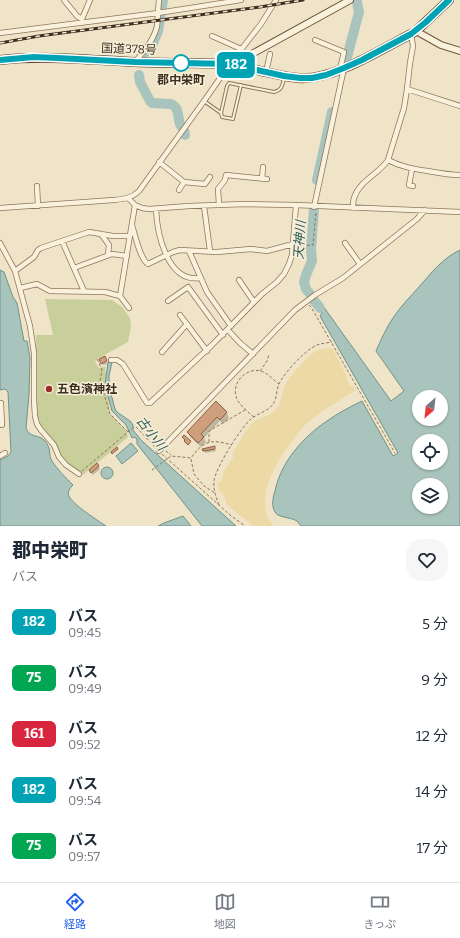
<!DOCTYPE html>
<html lang="ja">
<meta charset="utf-8">
<style>
body{margin:0;font-family:Bitter,"Noto Sans JP",serif;background:#f6f6f7;color:#1f2937;height:100vh;display:flex;flex-direction:column;font-size:15px;white-space:nowrap}
*{box-sizing:border-box;margin:0}
p{font-size:13px;color:#747a83}
.icon{flex:none;width:22px;height:22px;fill:none;stroke:currentColor;stroke-width:2;stroke-linecap:round;stroke-linejoin:round}
.map{position:relative;height:526px;overflow:hidden}
.sheet{display:flex;flex-direction:column;background:#fff;flex:1}
.sheet>*{flex:none}
.badge{padding:0 8px;border-radius:6px;font-size:14px;line-height:26px}
.needle{width:26px;rotate:208deg}
.buttons{position:absolute;left:412px;top:390px;display:grid;gap:8px}
.buttons a{display:grid;place-items:center;width:36px;height:36px;border-radius:50%;background:#fff;box-shadow:0 1px 3px #0004;font-size:20px}
.map>.badge{position:absolute;translate:-50% -50%;box-shadow:0 0 0 2px #fff}
.round{display:grid;place-items:center;flex:none;width:42px;height:42px;border-radius:16px;background:#f6f6f7}
.summary{display:flex;align-items:center;justify-content:space-between;height:68px;padding:0 12px}
h1{font-size:19px;font-weight:800;line-height:30px}
ul{padding:0;list-style:none}
li{display:flex;align-items:center;gap:12px;height:56px;padding:0 12px}
li div{flex:1}
li b{display:block;font-size:15px}
li em{font-style:normal}
li .badge{min-width:44px;font-weight:700;text-align:center}
.menu{display:flex;justify-content:space-around;align-items:center;height:56px;border-top:1px solid #e0e1e3;background:#fff;font-size:11px;color:#747a83}
.menu a{display:grid;justify-items:center;gap:2px}
.menu .selected{color:#2563eb}
.map>svg:first-child{display:block}
</style>
<div class="map">
<svg width="460" height="526" viewBox="0 0 460 526">
<rect width="100%" height="100%" fill="#f0e4c8"/>
<path fill="#c9cf9b" d="M45,299L112,300L122,307L130,318L131,326L128,342L97,359L95,362L99,368L105,366L110,414L126,430L128,437L83,475L69,464L61,456L56,445L40,424L37,414L36,335H53Z"/>
<path fill="#ecd9a5" d="M330,348L333,349L346,375L350,386H353L356,390C339,401 320,411 305,425C300,430 295,437 290,444C278,461 266,479 265,502C265,510 266,519 273,523L272,526H253L226,504V500L224,497L222,492L219,493L218,481L221,482L224,471L234,456L232,454C239,444 245,429 255,421C263,416 269,417 276,409C282,402 281,394 285,386C288,377 309,354 318,350C321,349 326,349 330,348Z"/>
<path fill="#a9c4bc" stroke="#6f938a" fill-rule="evenodd" d="M460,250V526H301C300,525 298,522 297,521C291,517 278,518 275,512C271,506 273,497 275,491C281,462 303,437 327,421C338,413 350,407 362,401L393,456L398,453L320,316L322,313L319,309L323,306L391,401L404,391L376,351C381,340 386,328 393,318C400,307 410,297 419,287C431,273 443,258 460,250ZM419,397H441V419H419ZM419,441H441V463H419ZM419,485H441V507H419Z
M0,270L4,272L13,297L17,303L24,341H27L30,357L29,394L26,428C29,438 39,434 45,441C52,449 48,455 52,461C57,469 66,478 73,485C70,488 67,492 69,496C72,504 97,520 106,526H0V460L8,456L11,452L8,392L5,389L0,390Z
M108,362H112L109,376V386L115,409L117,412L130,421L133,425V430L141,440L236,526H202L137,444V439L134,437L132,438L126,425L112,411L105,385Z
M131,443L138,451L122,464L116,456Z
M101 473a6 6 0 1 1 12 0a6 6 0 1 1-12 0Z
M183,516L191,526H158L164,523Z"/>
<path fill="#0003" d="M104,358L107,364L103,365L101,360Z
M87,384L91,386L92,388L90,392L86,390L85,388Z
M216,403L227,413L229,418L223,424L220,421L204,438L206,442L201,447L190,437L188,432Z
M214,447L216,451L205,453L204,451V450Z
M97,465L100,469L93,475L90,471Z"/>
<g fill="none" stroke-linecap="round" stroke-linejoin="round">
<path stroke="#a9c4bc" stroke-width="10" d="M144,54L153,43L158,31L163,0
M347,57L359,12L357,2
M139,75L140,82L150,101L152,103L171,104C180,108 177,116 180,124C182,128 185,130 185,135
M317,180L332,112
M310,294L306,289L304,282L306,275L312,261L311,248L314,209
M313,299L320,308"/>
</g>
<path fill="#cf9f7d" stroke="#8d5f41" d="M105,356L107,361L101,364L99,359Z
M86,383L91,385L89,390L84,388Z
M216,401L227,412L220,420L217,417L201,434L204,437L198,443L187,432Z
M184,435L191,441L188,445L184,441L185,440L182,437Z
M215,446V449L203,451L202,449Z
M117,447L118,449L112,454L111,452Z
M97,463L99,466L91,473L89,470Z"/>
<g fill="none" stroke-linecap="round" stroke-linejoin="round">
<g stroke="#8d765c" stroke-width="4">
<path id="lane" d="M204,101L221,113L222,117L233,119L241,85
M221,113L227,86L229,83L274,92C282,90 282,86 284,79"/>
</g>
<g stroke="#8d765c" stroke-width="6">
<path id="street" d="M64,0L77,16L82,19V23
M82,19L90,0
M0,33L158,13L241,0
M212,36L241,49
M315,40L344,52L340,69
M135,62C144,51 154,40 157,26C158,17 158,9 159,0
M266,72L270,54
M407,89L460,106
M388,160C401,167 414,169 428,171C439,173 449,175 460,175
M159,162L184,182L205,184L210,177
M412,169L409,185L413,186
M262,179L263,167
M37,186L38,206
M179,190L184,182
M128,198L135,205L142,208L149,209L189,206L245,204L296,205L460,212
M219,205L218,189L225,180L226,175L267,179
M204,206L210,251
M314,207L344,68
M0,208L114,200C124,199 132,198 139,191L204,101L230,64L261,24L276,0
M353,208C353,205 353,201 354,198C360,180 379,174 388,160L404,108L407,89L410,63L413,46L411,34
M156,209C157,233 167,283 200,278
M132,225C135,235 140,259 148,264L173,252L180,250L217,252L251,249L267,251L293,244
M101,234L109,245L108,255
M62,241L84,291
M0,243L15,271L30,326L34,353V400L35,416L37,424L41,430L54,445L59,457L66,465L79,474
M345,243L360,264
M189,251L207,292L231,326
M74,268L112,254L127,256
M15,271L34,257L38,250L41,248L89,232L113,236H130
M239,280L254,302
M20,288L37,284L50,291L105,292L120,296
M168,301L188,287L223,335
M129,308L120,296L135,205
M180,315L207,351
M228,330L240,343L253,354
M162,352L187,324
M111,360H117L123,364L147,403H150L212,345L262,294L277,282L284,274L289,264L292,255L296,205
M0,403H1L2,425
M159,451L295,310L315,295L343,278L417,219L425,210
M0,456L5,453"/>
</g>
<g stroke="#6f573f" stroke-width="8">
<path id="secondary" d="M416,31L441,45L460,51
M230,64L250,55L350,0"/>
</g>
<g stroke="#5b4430" stroke-width="10">
<path id="highway" d="M0,60C45,55 90,60 135,62C166,63 198,63 230,64C253,68 275,76 299,78C332,81 382,49 411,34L416,31L449,0"/>
</g>
<path stroke="#8d765c" stroke-width="1" stroke-dasharray="3 2" stroke-linecap="butt" d="M297,246L313,245L316,212
M309,305L311,307L395,453
M97,359L102,370L100,381L110,414L128,432
M260,371L267,361L269,354
M254,417C248,412 242,407 238,401C229,386 244,367 261,371C268,373 273,380 279,384
M209,442V431L245,410
M166,451L171,455
M162,454L230,515L245,526
M191,459L194,474L204,486L215,493
M152,470L171,456L191,458C204,440 211,439 232,445
M82,471L134,427H136C143,434 149,441 156,448
M219,505C216,497 213,490 214,481C215,469 241,427 251,419C258,413 269,411 273,404C277,399 276,391 279,384C284,373 305,350 317,345C322,343 327,343 332,342"/>
<use href="#lane" stroke="#faf1dc" stroke-width="2"/>
<use href="#street" stroke="#faf1dc" stroke-width="4.5"/>
<use href="#secondary" stroke="#faf1dc" stroke-width="6"/>
<use href="#highway" stroke="#e0a458" stroke-width="8"/>
<g stroke="#3d2e20" stroke-width="3">
<path id="rail" d="M0,43L39,36L260,7L303,0"/>
</g>
<use href="#rail" stroke="#f7eed8" stroke-width="1.5" stroke-dasharray="4.5" stroke-linecap="butt"/>
</g>
<g fill="none" stroke-linecap="round" stroke-linejoin="round">
<g stroke="#fff" stroke-width="9">
<path id="line" d="M0,60L34,57L57,58L135,62L230,64L284,76L300,78H312L326,75L344,68L362,60L411,34L426,22L449,0"/>
</g>
<use href="#line" stroke="#00a3b4" stroke-width="6"/>
</g>
<circle fill="#fff" stroke="#00a3b4" stroke-width="2" cx="181" cy="63" r="8"/>
<circle fill="#9e2a2b" stroke="#f7eed8" stroke-width="1.5" cx="49" cy="389" r="4"/>
<g text-anchor="middle" stroke-width="3" stroke-linejoin="round" paint-order="stroke">
<g font-size="12" fill="#3d2e20" stroke="#f7eed8">
<text transform="translate(129 49) rotate(2)" y="4">国道378号</text>
</g>
<g font-size="12" font-weight="bold" fill="#3d2e20" stroke="#f7eed8">
<text x="181" y="84">郡中栄町</text>
</g>
<g font-size="12" font-weight="bold" fill="#3d2e20" stroke="#f7eed8" text-anchor="start">
<text x="57" y="393">五色濱神社</text>
</g>
<g font-size="13" font-style="italic" fill="#2f5d5a" stroke="#f7eed8">
<text transform="translate(299 240) rotate(-86)" y="5">天神川</text>
<text transform="translate(152 433) rotate(52)" y="5">古小川</text>
</g>
</g>
</svg>
<div class="buttons">
<a><svg class="needle" viewBox="-14 -14 28 28"><path d="M0-13l5 13h-10z" fill="#e53935"/><path d="M0 13l5-13h-10z" fill="#747a83"/></svg></a>
<a><svg class="icon" aria-label="locate" viewBox="0 0 24 24"><circle cx="12" cy="12" r="6"/><path d="M12 2v4M12 18v4M2 12h4M18 12h4"/></svg></a>
<a><svg class="icon" aria-label="layers" viewBox="0 0 24 24"><path d="M12 4l9 5-9 5-9-5zM3 14l9 5 9-5"/></svg></a>
</div>
<b class="badge" style="left:236px;top:65px;background:#00a3b4;color:#fff">182</b>
</div>
<section class="sheet">
<div class="summary"><div><h1>郡中栄町</h1><p>バス</p></div><a class="round"><svg class="icon" aria-label="heart" viewBox="0 0 24 24"><path d="M12 20l-8-8c-3-5 5-10 8-4 3-6 11-1 8 4z"/></svg></a></div>
<ul>
<li><span class="badge" style="background:#00a3b4;color:#fff">182</span><div><b>バス</b><p>09:45</p></div><em>5 分</em></li>
<li><span class="badge" style="background:#00a651;color:#fff">75</span><div><b>バス</b><p>09:49</p></div><em>9 分</em></li>
<li><span class="badge" style="background:#d7263d;color:#fff">161</span><div><b>バス</b><p>09:52</p></div><em>12 分</em></li>
<li><span class="badge" style="background:#00a3b4;color:#fff">182</span><div><b>バス</b><p>09:54</p></div><em>14 分</em></li>
<li><span class="badge" style="background:#00a651;color:#fff">75</span><div><b>バス</b><p>09:57</p></div><em>17 分</em></li>
</ul>
</section>
<nav class="menu">
<a class="selected"><svg class="icon" aria-label="directions" viewBox="0 0 24 24"><path d="M12 3l9 9-9 9-9-9zM9 14v-3h6M13 9l2 2-2 2"/></svg>経路</a>
<a><svg class="icon" aria-label="map" viewBox="0 0 24 24"><path d="M3 6l6-2 6 2 6-2v14l-6 2-6-2-6 2zM9 4v14M15 6v14"/></svg>地図</a>
<a><svg class="icon" aria-label="tickets" viewBox="0 0 24 24"><path d="M3 7h18v10H3zM15 7v10"/></svg>きっぷ</a>
</nav>
